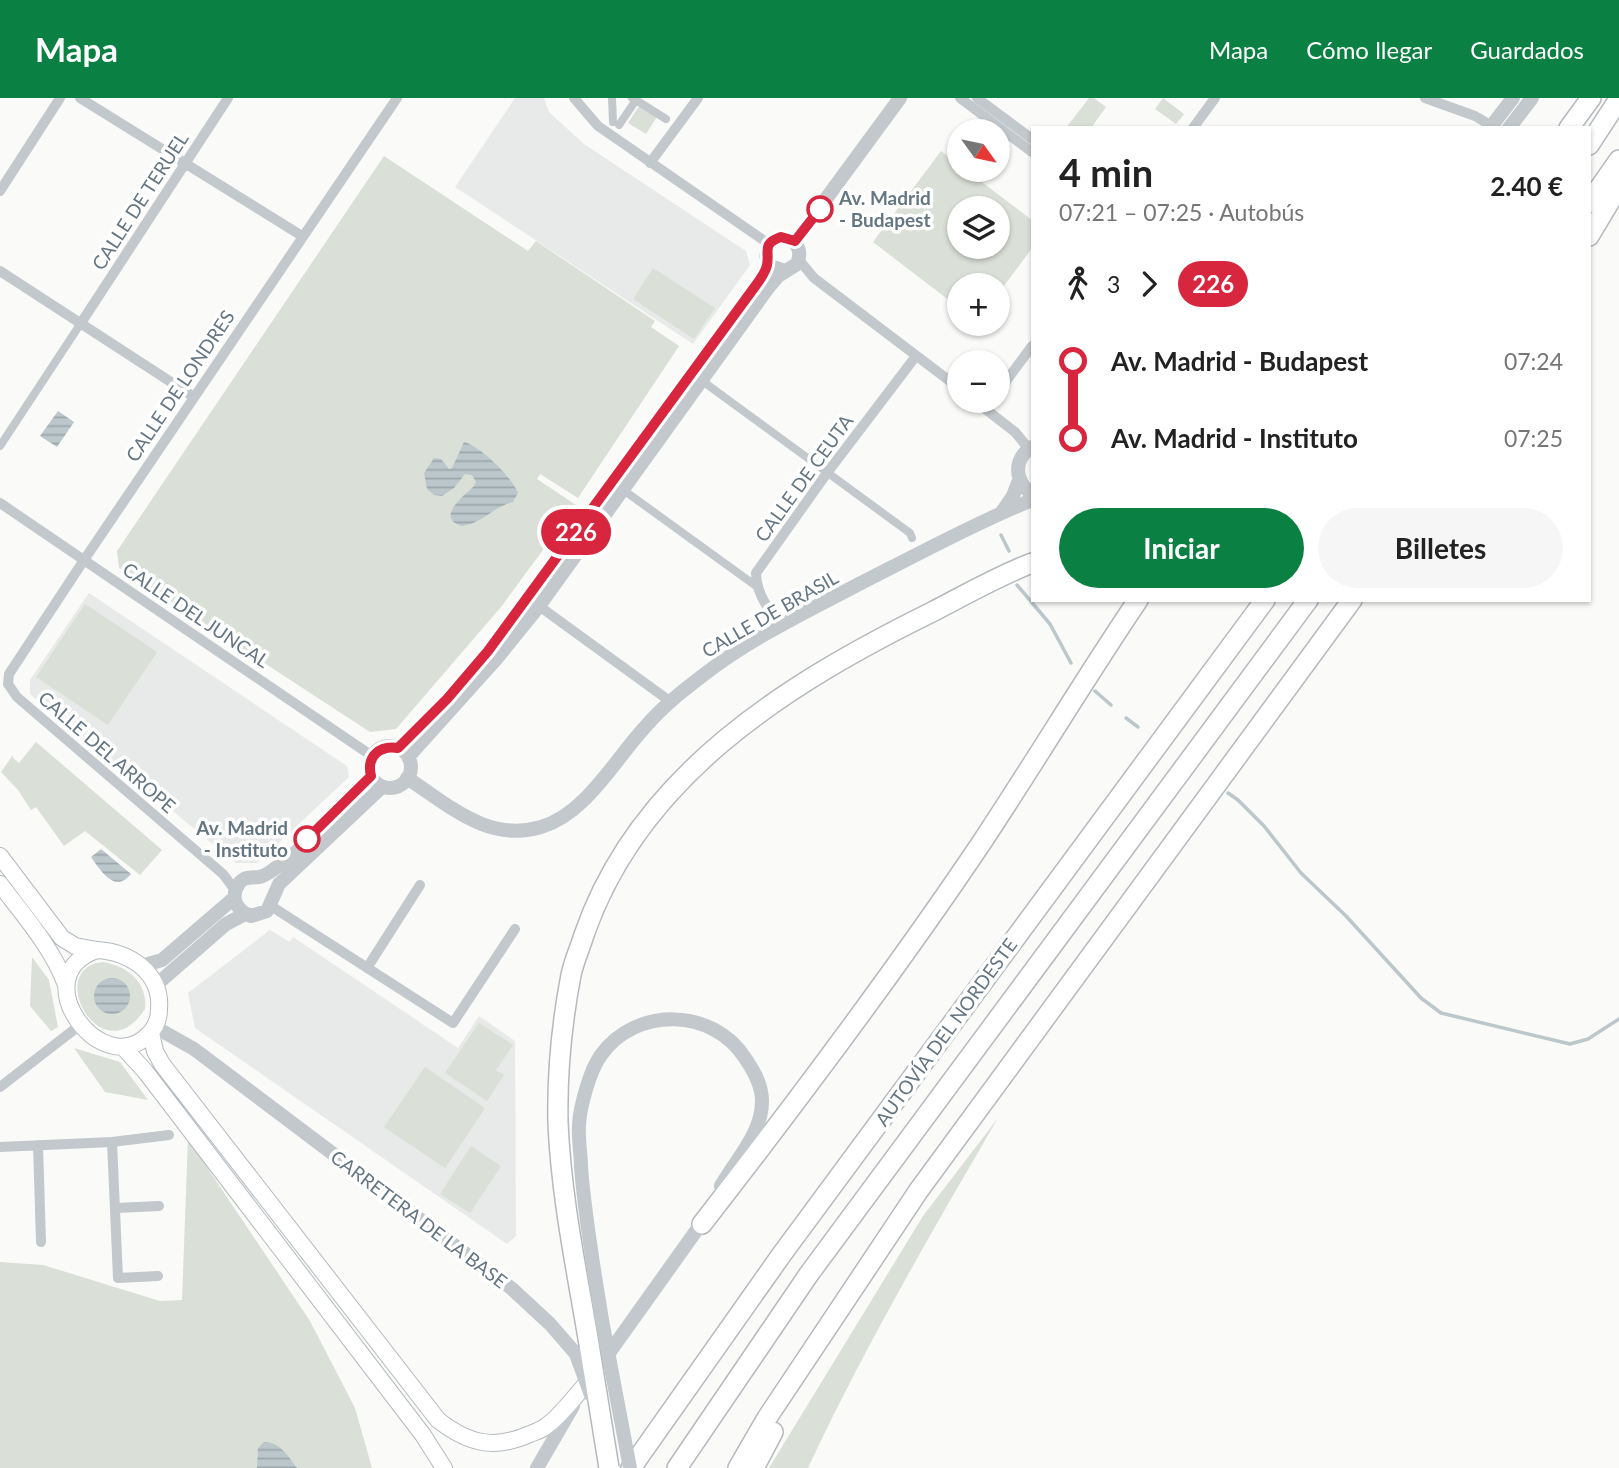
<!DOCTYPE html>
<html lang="es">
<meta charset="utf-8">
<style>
body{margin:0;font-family:Lato,sans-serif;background:#f6f6f6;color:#222;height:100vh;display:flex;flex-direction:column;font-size:26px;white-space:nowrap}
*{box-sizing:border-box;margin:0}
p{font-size:23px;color:#767676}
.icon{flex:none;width:38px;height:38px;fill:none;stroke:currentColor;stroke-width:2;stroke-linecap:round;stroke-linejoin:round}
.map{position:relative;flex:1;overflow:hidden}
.drawer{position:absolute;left:1031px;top:28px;width:560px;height:476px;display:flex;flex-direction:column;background:#fff;border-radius:0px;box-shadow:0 2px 5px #0004}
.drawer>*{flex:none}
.badge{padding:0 14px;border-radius:23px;font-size:24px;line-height:46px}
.needle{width:46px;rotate:123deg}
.controls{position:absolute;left:947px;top:21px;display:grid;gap:14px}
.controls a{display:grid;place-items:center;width:63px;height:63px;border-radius:50%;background:#fff;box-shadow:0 2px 5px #0004;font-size:35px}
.map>.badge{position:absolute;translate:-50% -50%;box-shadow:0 0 0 4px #fff}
.legs{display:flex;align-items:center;gap:10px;height:77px;padding:0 28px;font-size:23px}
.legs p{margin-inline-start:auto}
.head{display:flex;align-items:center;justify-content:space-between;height:119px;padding:0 28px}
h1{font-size:38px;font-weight:700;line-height:52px}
.button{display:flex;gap:14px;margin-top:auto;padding:14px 28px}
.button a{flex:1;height:80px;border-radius:42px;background:#0b8043;color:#fff;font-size:28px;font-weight:700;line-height:80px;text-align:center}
.button a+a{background:#f6f6f6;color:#222}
ul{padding:0 28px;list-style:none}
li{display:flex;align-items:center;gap:24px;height:77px;font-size:26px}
li i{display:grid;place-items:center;width:10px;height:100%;margin:0 9px;background:currentColor}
li i::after{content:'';width:18px;height:18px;margin:-9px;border:5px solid;border-radius:50%;background:#fff}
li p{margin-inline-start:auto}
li:first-child i{background:linear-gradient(#0000 50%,currentColor 0)}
li:last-child i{background:linear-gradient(currentColor 50%,#0000 0)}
header{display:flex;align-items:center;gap:42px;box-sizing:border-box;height:98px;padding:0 35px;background:#0b8043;color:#fff}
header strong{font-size:33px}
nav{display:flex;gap:38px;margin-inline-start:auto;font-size:24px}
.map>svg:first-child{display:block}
</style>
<header>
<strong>Mapa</strong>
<nav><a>Mapa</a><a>Cómo llegar</a><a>Guardados</a></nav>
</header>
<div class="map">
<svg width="1619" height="1370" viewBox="0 0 1619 1370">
<defs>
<pattern id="water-rules" width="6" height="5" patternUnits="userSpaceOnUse" patternTransform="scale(1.75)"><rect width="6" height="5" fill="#bbc7cb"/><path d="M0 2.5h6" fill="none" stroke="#9ca6aa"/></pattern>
</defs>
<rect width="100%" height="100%" fill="#fafaf8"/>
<path fill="#e8e9e9" d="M515,0H544L549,14L584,46L746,153L750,167L693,246L455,89Z
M89,495L347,668L349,679L257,765H236L30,596V582Z
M270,832L290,844L293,839L458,950L479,918L515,943L516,1138L507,1146L195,930L188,895Z"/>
<path fill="#dadfd7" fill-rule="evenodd" d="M1089,0H1094L1106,9L1091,30H1066Z
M1163,0L1184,16L1176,26L1155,11Z
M641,5L658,17L646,36L628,25Z
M941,53L959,67V72H966L1032,122V150L998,196V187H959V210L873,144ZM959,110H998V149H959Z
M384,58L528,153L536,143L655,223L651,229L679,248L578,400L540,376L537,381L576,407L501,509L396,631L370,634L119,470L117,453Z
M653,170L715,210L694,241L633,201Z
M85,506L157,554L108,627L36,579Z
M36,644L162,752L140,777L85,733L64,748L36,709L31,712L18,692L2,675L1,674L13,657V660L19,665Z
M32,859L49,882L58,929L51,933L30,908Z
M103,864C127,868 148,884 145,911C102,978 43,870 103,864Z
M479,925L513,947L496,972L504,977L487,1003L445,975Z
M74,950L120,964L148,1002L105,994Z
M425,969L485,1010L445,1070L384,1029Z
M998,1020C931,1135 864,1250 808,1370H769L923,1118Z
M188,1041L310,1223L355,1310L372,1370H0V1164L43,1167L160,1203L182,1202Z
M471,1048L501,1068L470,1115L440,1096Z"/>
<path fill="url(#water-rules)" d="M58,313L74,324L57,349L40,338Z
M464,344C480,348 512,379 518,395L513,404C493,409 483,425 462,428C434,420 465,397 474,388L476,384L472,377L465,376L454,390L442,398L434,397L427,391L424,375L434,360L441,361L449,371L452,370Z
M101,751L131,776C115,796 101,773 91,759Z
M94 898a18 18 0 1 1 36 0a18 18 0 1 1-36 0Z
M264,1344C279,1343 289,1359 297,1370H257L258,1350Z"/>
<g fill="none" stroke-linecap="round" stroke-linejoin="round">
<path stroke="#bbc7cb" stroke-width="3.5" d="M1001,437L1009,453
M1017,487L1050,526L1071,565
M1095,593L1111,607
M1126,620L1138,629
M1228,695L1238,702L1264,728L1301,775L1346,818L1421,900L1441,915L1570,946L1588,941L1619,921"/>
<g stroke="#b3babf" stroke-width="18">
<path id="secondary" d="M0,758L62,840L75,848L97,852
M0,786C24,818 52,849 66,887
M97,852C130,854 162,875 159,911C159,920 156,929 149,936C103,985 22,878 97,852Z
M151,935L155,953L162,966L438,1322C469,1346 494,1352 530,1336C535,1334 541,1332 545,1329C561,1318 574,1299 587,1285
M123,949L145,973L423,1337L444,1370"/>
</g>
<g stroke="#b4b9bd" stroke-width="22">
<path id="motorway" d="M1569,30L1591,0
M1589,47L1619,1
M1589,105L1619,62
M1589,138L1619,88
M702,1126C799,1001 894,875 982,744C1035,664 1084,582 1138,502
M588,1240C576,1169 561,1097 558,1025C557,977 562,924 571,877C574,863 580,850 584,837C639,677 788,585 932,514C965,497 998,478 1032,465
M631,1370L782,1156L1265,502
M677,1370L809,1176L1308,502
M738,1370L767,1320L919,1092L1352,502
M754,1370L773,1334"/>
</g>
<path stroke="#c3c8cc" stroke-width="8" d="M612,0L613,24
M636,2L666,21
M619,27L636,2L632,0
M701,282L910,435L912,440
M0,348L81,225
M622,391L756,488"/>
<path stroke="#c3c8cc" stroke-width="10" d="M80,0L302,138
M574,0L598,28L769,146
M960,0L1032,54
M977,0L1032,41
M1425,0L1475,18L1492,28
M1193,30L1215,0
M650,65L698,0
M0,93L60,0
M799,162L814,180L959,290
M0,173L194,299
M81,225L228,0
M998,294L1032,248
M975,303L1015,334L1029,351
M0,405L372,658
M539,508L671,604
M780,528C769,511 756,496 756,475L827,375L916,258
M235,792L223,776L17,599L8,586L9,576L84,462L397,0
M271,808L453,925L515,831
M367,870L420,787
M0,989L80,927
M112,1044L118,1180L158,1178
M38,1047L41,1144
M0,1049L112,1044L169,1037
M116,1110L159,1108"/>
<path stroke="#c3c8cc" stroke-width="14" d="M1490,30L1513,0
M1509,30L1532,0
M795,143L900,0
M1032,349C1013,361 1014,383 1032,396
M1002,414L1013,398L1019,382
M369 669a21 21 0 1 1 42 0a21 21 0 1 1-42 0Z
M399,650L447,601L488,553L759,183L768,164
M408,659L497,560L539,508L768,190L778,178L797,166C806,145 785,131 769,146L766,158L771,168L785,173
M371,678C344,705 309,747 278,768C273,772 266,778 259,779C250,780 242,778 237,789C230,802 239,814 251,818L267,813L279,786L382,689
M407,680C449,707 488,745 541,729C586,716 615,661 646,628C663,608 685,591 706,575C753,539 808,513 861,485C918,456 974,426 1032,402
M141,868L162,862L234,800
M156,887L226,826L245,816
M155,929L194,951L511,1190L550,1226L576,1256
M602,1222C594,1171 585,1121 581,1069C581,1056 578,1041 579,1027C580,1008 590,972 601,957C636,908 713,910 745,960C754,973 762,987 762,1003C762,1036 736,1061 721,1088
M604,1262L706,1119
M537,1370L573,1308"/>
<use href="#secondary" stroke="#fff" stroke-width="16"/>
<use href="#motorway" stroke="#fff" stroke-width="19"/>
<g stroke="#b4b9bd" stroke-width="22" stroke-linecap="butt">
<path id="motorway-bridge" d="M588,1240L609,1370"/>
</g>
<path stroke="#c3c8cc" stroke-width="14" d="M602,1222L630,1370
M576,1256L591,1297"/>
<use href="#motorway-bridge" stroke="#fff" stroke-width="19"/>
</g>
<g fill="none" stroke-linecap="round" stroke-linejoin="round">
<g stroke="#fff" stroke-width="16">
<path id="line-1" d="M307,741L371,678C366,658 380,647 398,650L447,601L488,553L759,183C762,178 766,173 767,167C770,153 761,146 781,139L795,143L820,111"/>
</g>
<use href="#line-1" stroke="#d7263d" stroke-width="10"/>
</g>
<g fill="#fff" stroke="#d7263d" stroke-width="3.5">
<circle cx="820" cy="111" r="12"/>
<circle cx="307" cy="741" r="12"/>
</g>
<g text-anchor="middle" stroke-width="7" stroke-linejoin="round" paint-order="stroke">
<g font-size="19" font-weight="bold" fill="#657683" stroke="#fff" text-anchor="start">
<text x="839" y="107">Av. Madrid<tspan x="839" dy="22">- Budapest</tspan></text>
<text x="288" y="737" text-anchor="end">Av. Madrid<tspan x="288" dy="22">- Instituto</tspan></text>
</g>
<g font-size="19" fill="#657683" stroke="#fff">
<text transform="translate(140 103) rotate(-57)" y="7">CALLE DE TERUEL</text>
<text transform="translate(180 288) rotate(-56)" y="7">CALLE DE LONDRES</text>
<text transform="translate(804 380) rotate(-54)" y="7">CALLE DE CEUTA</text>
<text transform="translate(770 516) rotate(-30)" y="7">CALLE DE BRASIL</text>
<text transform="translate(196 517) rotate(34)" y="7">CALLE DEL JUNCAL</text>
<text transform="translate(107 654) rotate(41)" y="7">CALLE DEL ARROPE</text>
<text transform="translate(946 934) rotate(-54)" y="7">AUTOVÍA DEL NORDESTE</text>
<text transform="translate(419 1121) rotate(37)" y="7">CARRETERA DE LA BASE</text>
</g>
</g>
</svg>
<div class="controls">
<a><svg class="needle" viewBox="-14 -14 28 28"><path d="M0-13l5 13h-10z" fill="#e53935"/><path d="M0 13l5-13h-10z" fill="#767676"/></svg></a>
<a><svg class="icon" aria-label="layers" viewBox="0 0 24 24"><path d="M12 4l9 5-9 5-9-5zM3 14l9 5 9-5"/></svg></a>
<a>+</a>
<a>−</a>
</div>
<b class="badge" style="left:576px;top:434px;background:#d7263d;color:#fff">226</b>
<section class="drawer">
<div class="head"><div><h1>4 min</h1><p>07:21 – 07:25 · Autobús</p></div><b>2.40 €</b></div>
<div class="legs"><svg class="icon" aria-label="walk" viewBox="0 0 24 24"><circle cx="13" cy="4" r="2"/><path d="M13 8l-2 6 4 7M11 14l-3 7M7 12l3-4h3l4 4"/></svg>3<svg class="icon" aria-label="forward" viewBox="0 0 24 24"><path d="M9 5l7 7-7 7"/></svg><b class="badge" style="background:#d7263d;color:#fff">226</b></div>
<ul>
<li><i style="color:#d7263d"></i><b>Av. Madrid - Budapest</b><p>07:24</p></li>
<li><i style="color:#d7263d"></i><b>Av. Madrid - Instituto</b><p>07:25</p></li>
</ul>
<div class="button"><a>Iniciar</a><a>Billetes</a></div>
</section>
</div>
